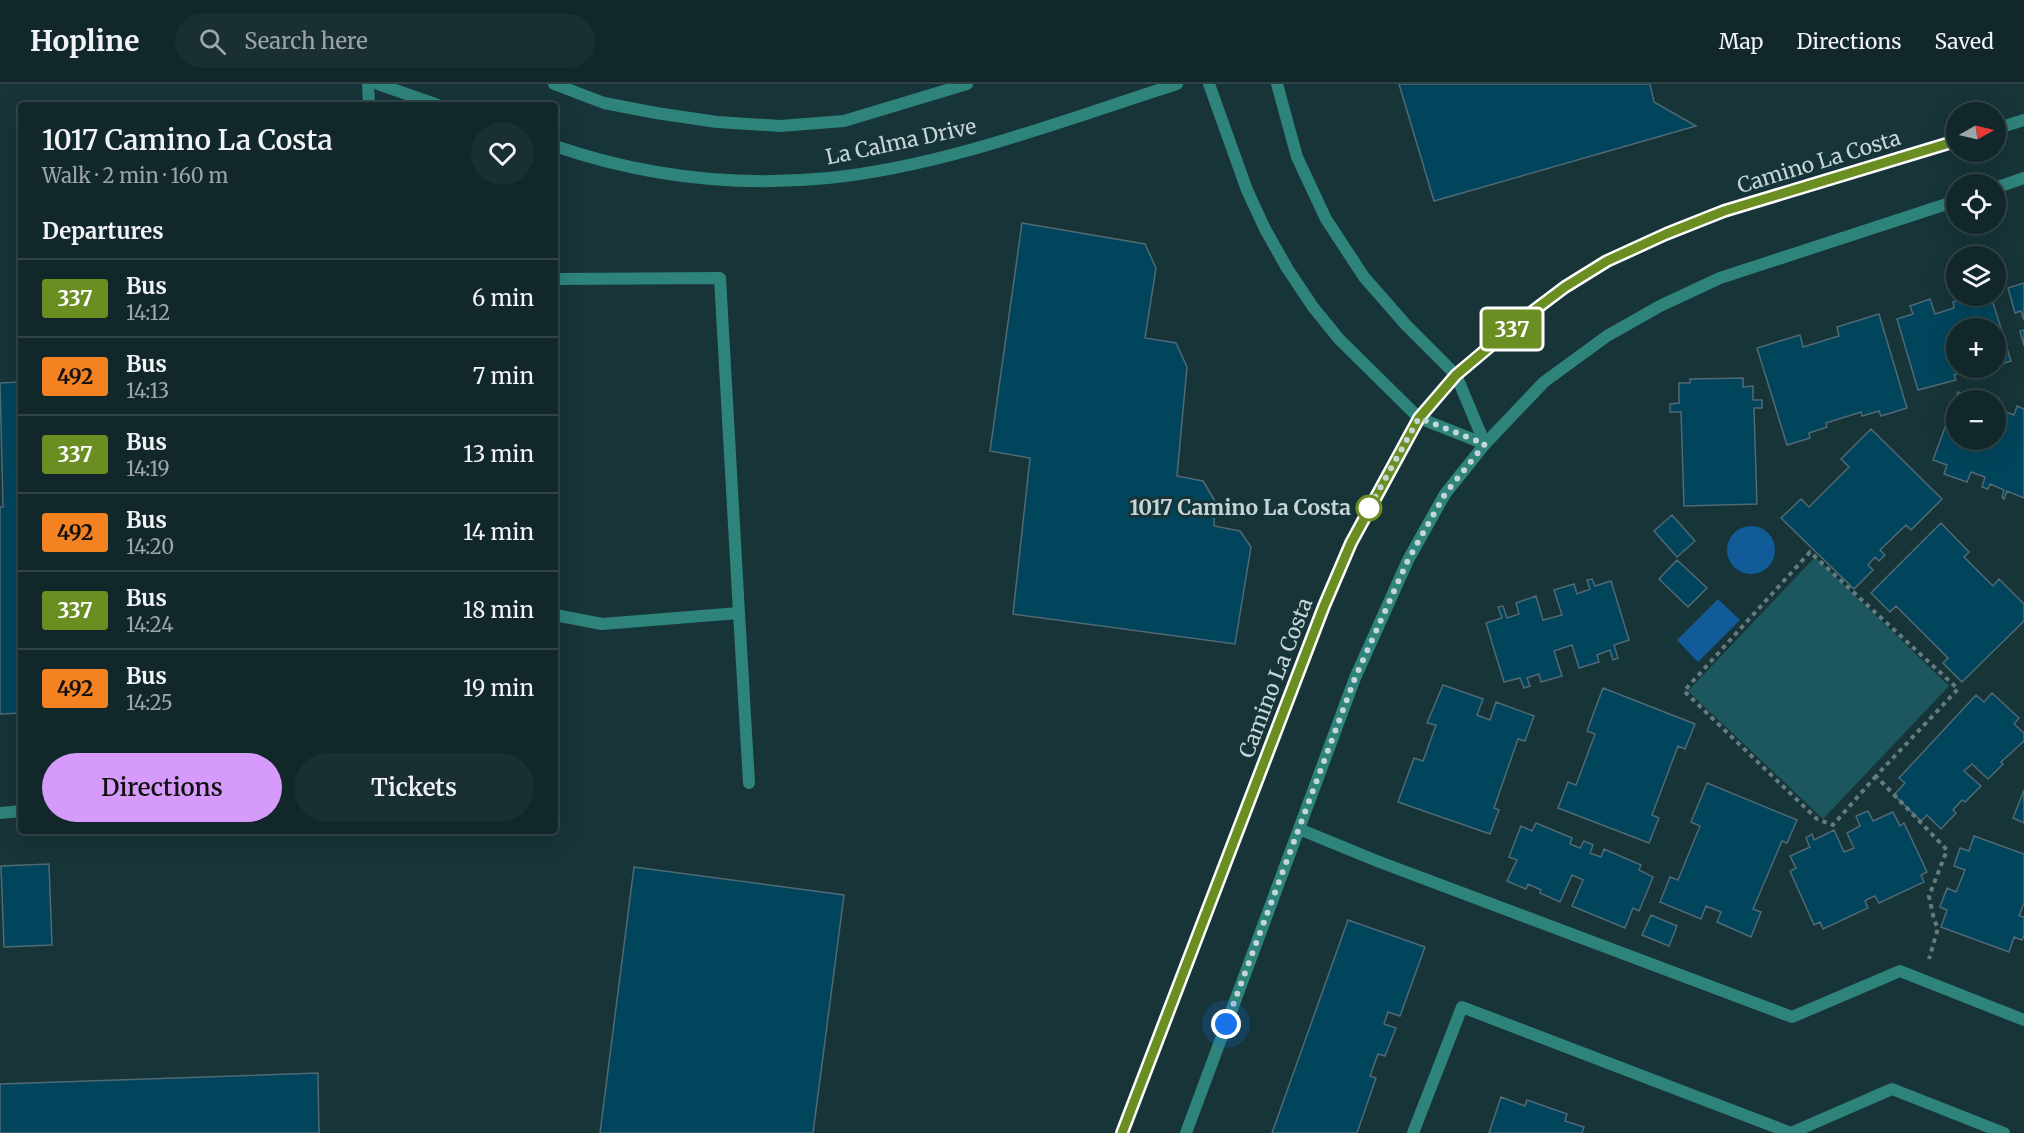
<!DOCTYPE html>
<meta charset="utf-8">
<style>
body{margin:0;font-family:Merriweather,serif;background:#1a2f32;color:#f1f3f6;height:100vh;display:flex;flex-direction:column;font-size:22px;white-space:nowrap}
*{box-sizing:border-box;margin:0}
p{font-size:20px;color:#9ca5a8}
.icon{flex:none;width:33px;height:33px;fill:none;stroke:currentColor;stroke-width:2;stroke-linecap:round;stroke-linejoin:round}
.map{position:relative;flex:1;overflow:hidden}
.details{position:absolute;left:18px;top:18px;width:540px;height:732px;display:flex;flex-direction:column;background:#11272a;border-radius:6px;box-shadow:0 6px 24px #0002,0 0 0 2px #304447}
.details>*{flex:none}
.badge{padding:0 12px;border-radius:4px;font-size:21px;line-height:39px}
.needle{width:39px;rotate:82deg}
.tools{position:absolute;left:1946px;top:18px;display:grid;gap:12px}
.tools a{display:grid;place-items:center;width:60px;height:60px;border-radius:50%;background:#11272a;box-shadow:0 6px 24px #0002,0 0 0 2px #304447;font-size:30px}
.you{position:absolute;width:30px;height:30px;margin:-15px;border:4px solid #fff;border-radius:50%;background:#1a73e8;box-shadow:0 0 0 9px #1a73e833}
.map>.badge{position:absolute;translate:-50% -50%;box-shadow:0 0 0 3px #fff}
h2{padding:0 24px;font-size:22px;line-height:54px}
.round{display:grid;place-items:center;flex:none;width:63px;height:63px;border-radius:32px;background:#1a2f32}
.head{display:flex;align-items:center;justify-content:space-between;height:102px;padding:0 24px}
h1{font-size:28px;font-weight:600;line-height:45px}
.cta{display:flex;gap:12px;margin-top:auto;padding:12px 24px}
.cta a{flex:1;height:69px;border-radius:36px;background:#d69bfa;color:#111;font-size:24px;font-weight:600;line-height:69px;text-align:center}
.cta a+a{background:#1a2f32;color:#f1f3f6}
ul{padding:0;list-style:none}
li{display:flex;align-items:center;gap:18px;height:78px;padding:0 24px;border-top:2px solid #304447}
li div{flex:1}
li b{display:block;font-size:22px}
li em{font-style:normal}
li .badge{min-width:66px;font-weight:700;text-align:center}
header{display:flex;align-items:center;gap:36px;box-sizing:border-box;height:84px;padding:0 30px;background:#11272a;border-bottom:2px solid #304447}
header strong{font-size:28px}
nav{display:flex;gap:33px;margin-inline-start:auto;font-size:21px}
.search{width:420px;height:54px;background:#1a2f32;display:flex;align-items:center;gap:15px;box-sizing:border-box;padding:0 21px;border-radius:33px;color:#9ca5a8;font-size:22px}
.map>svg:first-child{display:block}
</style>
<header>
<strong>Hopline</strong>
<div class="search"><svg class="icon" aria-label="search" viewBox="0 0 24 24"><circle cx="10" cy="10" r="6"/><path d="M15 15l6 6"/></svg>Search here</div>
<nav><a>Map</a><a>Directions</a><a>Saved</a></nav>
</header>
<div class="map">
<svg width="2024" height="1049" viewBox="0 0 2024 1049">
<rect width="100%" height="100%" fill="#173438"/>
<path fill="#1c575f" d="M1815,473L1949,602L1823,735L1688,607Z"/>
<path fill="#115b98" d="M1727 466a24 24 0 1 1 48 0a24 24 0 1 1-48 0Z
M1718,515L1740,536L1698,578L1677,556Z"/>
<path fill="#00455c" stroke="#506975" stroke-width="1.5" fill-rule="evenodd" d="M1399,0H1650L1654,18L1696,42L1434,117Z
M1022,139L1145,160L1156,184L1145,254L1176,259L1187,283L1177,392L1203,397L1215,417L1214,442L1240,447L1251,463L1235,560L1013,530L1030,374L990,367Z
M2024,199V236L2021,227L2015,229L2008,204Z
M1974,212H1991L2011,277L1995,282L1996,287L1975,293L1973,285L1954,291L1956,296L1918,306L1897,235L1913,230L1910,222L1930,215L1935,230L1954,224L1953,218ZM1956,244H1995V284H1956Z
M1879,230L1907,324L1881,332L1879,327L1862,332L1861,328L1826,339L1827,343L1809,349L1810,354L1787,361L1757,264L1800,251L1803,263L1839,252L1837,243Z
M2024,246V262L2020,247Z
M1743,294V303L1753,302V316H1762V324H1754L1757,420L1684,422L1681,328H1670V320L1679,319V299H1690V295Z
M21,298V629L0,630V423H3L0,299Z
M1977,306L1999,314L1995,324L2014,331L2017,322L2024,325V414L2007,407L2004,415L2002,413L2004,406L1990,400L1988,405L1982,403L1985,393L1971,388L1967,398L1944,390L1947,381L1933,376L1958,308L1974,314ZM1956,316H1995V356H1956Z
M1871,345L1942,415L1911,446L1906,441L1880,466L1885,471L1879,477L1875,473L1868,481L1873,486L1854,505L1781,434L1801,415L1809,423L1849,383L1841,375Z
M1672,431L1695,457L1677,473L1654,447Z
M1941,439L1969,468L1964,473L1993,502L1999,495L2024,520V537L1962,598L1943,579L1948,574L1896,522L1890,528L1871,509Z
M1677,476L1707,504L1688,523L1659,495Z
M1592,495L1595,502L1611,497L1629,556L1614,561L1618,574L1613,576L1610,566L1597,571L1599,578L1579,584L1572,561L1554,567L1562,592L1541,598L1539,590L1527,594L1530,602L1524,604L1520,594L1504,598L1486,539L1502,534L1498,523L1503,522L1507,534L1519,530L1516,519L1536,512L1543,536L1562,531L1554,506L1574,500L1577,510L1590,505L1587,496Z
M1443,601L1483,615L1477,631L1490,636L1496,618L1534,632L1525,657L1518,655L1494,724L1499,726L1490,750L1398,718L1414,674L1423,677L1436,641L1427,639Z
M1603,604L1695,640L1685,665L1678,662L1652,731L1659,734L1649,759L1558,724L1568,698L1576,701L1595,650L1587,647Z
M1992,609L2019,634L2014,640L2024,649V657L2001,678L2003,680L1988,695L1972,680L1964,687L1981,702L1965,718L1962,716L1953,726L1956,729L1941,745L1927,731L1921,737L1894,711L1905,699L1899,694L1976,611L1984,618Z
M1707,699L1797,736L1787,759L1782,757L1753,825L1761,828L1751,853L1717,838L1721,828L1706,822L1701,835L1660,818L1670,793L1678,796L1700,742L1691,738Z
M2024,706V739L2013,734Z
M1868,727L1873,737L1893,728L1900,742L1904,739L1927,788L1921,791L1924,798L1879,819L1875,812L1868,815L1865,817L1868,824L1823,845L1820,838L1814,841L1790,787L1796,784L1790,772L1810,763L1806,754L1812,750L1814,756L1834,746L1844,768L1854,764L1847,749L1860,742L1856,732Z
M1536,739L1572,754L1570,760L1580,764L1584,757L1593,761L1590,769L1601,773L1604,765L1641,781L1639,786L1653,793L1639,827L1633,824L1625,844L1572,822L1583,796L1572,791L1560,818L1540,809L1541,806L1528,800L1526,805L1507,797L1517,776L1509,773L1521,742L1532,747Z
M1974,752L2024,770V819L2019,832L2024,833V851L2022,856L2014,853L2009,868L1941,843L1947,826L1940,823L1947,804L1956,808L1965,786L1954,782L1960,764L1969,767Z
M49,780L52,861L4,863L1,782Z
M634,783L844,811L813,1049H600Z
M1651,831L1677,842L1669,862L1642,851Z
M1348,836L1425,863L1400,932L1388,928L1384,940L1396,944L1385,972L1378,970L1370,992L1376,994L1357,1049H1272Z
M318,989L319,1049H0V1000Z
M1501,1013L1525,1022L1527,1016L1567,1030L1565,1037L1584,1043L1582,1049H1489Z"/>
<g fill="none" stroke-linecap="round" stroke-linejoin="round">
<path stroke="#647c7f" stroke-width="4" stroke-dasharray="4.5 4.5" stroke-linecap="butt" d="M1876,692L1833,741L1817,735L1684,607L1810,468L1958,605L1876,692L1947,766L1929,812L1934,836L1938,844L1929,875"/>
<path stroke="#2e837b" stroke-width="12" d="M368,0L369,21
M555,195L720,194L739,529L602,540L555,531
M739,529L749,699
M0,729L21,727
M1299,745L1377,777L1792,933L1900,887L2024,936
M1413,1049L1462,923L1791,1049L1892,1005L2004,1049"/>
<path stroke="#2e837b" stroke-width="12" d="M378,0L438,21
M554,0L604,19L656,29L717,38L780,42L844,37L967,0
M1209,0L1247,106L1265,145L1287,184L1313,223L1339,255L1419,334L1485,360
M1277,0L1297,73L1326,135L1364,193L1406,241L1456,291L1485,360
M555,62C642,92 736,103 828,94C946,82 1064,36 1177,0"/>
<path stroke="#2e837b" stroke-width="12" d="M1995,45L2024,36
M1995,104L2024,94
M1122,1049L1324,522L1351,459L1419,334L1456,291L1520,237L1565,203L1607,177L1667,150L1724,127L1956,57
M1186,1049L1355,594L1408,476L1445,410L1485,360L1544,298L1607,252L1660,222L1720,194L1956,117"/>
</g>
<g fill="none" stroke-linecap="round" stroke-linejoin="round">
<g stroke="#fff" stroke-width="14">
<path id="line" d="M1122,1049L1324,522L1351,459L1419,334L1456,291L1520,237L1565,203L1607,177L1666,150L1724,127L1956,57"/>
</g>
<use href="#line" stroke="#6b8e23" stroke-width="9"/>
<path stroke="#c6d6d8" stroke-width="6" stroke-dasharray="0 10.8" d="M1226,940L1355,594L1408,476L1445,410L1485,360L1419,334L1369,424"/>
</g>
<circle fill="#fff" stroke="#6b8e23" stroke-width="3" cx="1369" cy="424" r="12"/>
<g text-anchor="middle" stroke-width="6" stroke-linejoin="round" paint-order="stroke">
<g font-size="21" fill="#c6d6d8" stroke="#173438">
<text transform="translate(901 58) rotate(-12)" y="7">La Calma Drive</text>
<text transform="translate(1819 78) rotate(-17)" y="7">Camino La Costa</text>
<text transform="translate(1276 594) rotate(-69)" y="7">Camino La Costa</text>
</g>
<g font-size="21" font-weight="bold" fill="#c6d6d8" stroke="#173438" text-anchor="end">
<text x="1351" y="431">1017 Camino La Costa</text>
</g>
</g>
</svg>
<div class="tools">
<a><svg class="needle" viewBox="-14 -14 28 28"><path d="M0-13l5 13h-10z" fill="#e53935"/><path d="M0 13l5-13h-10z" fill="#9ca5a8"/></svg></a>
<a><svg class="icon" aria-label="locate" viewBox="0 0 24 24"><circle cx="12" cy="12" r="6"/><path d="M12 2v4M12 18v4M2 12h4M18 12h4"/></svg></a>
<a><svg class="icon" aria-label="layers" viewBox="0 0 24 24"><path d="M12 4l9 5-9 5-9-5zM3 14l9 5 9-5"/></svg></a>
<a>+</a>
<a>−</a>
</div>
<div class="you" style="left:1226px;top:940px"></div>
<b class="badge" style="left:1512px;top:245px;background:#6b8e23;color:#fff">337</b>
<section class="details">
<div class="head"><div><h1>1017 Camino La Costa</h1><p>Walk · 2 min · 160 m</p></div><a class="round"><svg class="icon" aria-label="heart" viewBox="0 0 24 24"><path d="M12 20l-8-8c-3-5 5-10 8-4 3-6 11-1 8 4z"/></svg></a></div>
<h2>Departures</h2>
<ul>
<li><span class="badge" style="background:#6b8e23;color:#fff">337</span><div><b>Bus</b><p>14:12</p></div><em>6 min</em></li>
<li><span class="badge" style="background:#f58220;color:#111">492</span><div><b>Bus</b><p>14:13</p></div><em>7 min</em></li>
<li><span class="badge" style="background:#6b8e23;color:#fff">337</span><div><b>Bus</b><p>14:19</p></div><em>13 min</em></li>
<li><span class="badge" style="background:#f58220;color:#111">492</span><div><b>Bus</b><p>14:20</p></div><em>14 min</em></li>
<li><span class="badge" style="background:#6b8e23;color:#fff">337</span><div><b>Bus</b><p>14:24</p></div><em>18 min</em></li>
<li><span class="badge" style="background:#f58220;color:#111">492</span><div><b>Bus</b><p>14:25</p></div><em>19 min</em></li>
</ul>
<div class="cta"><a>Directions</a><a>Tickets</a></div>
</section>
</div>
